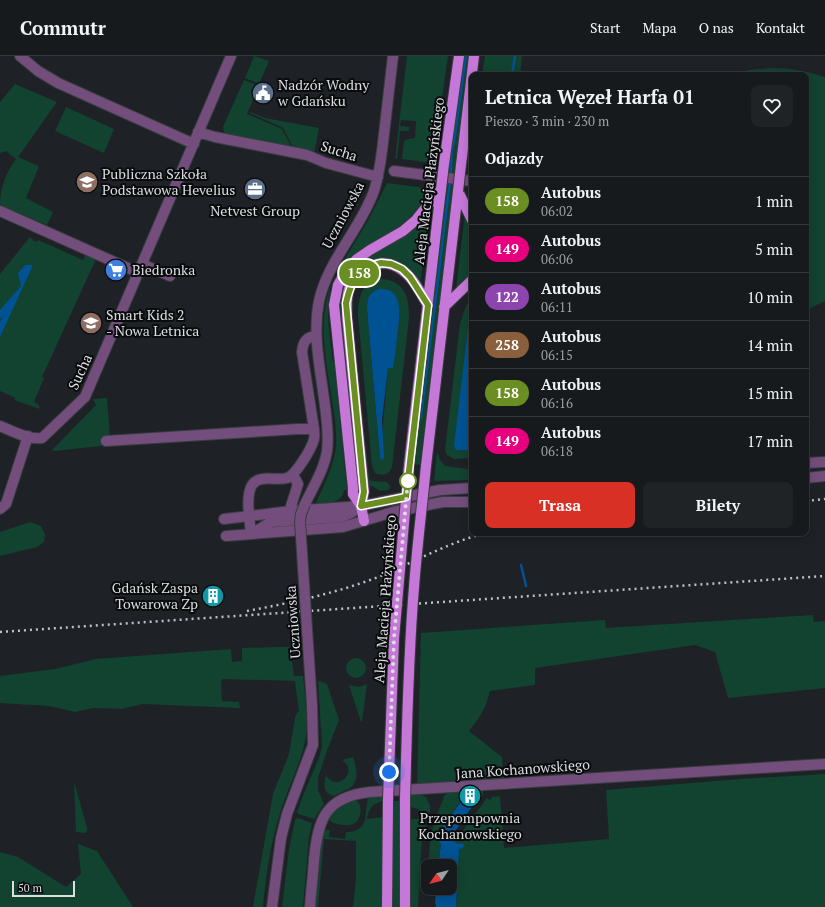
<!DOCTYPE html>
<html lang="pl">
<meta charset="utf-8">
<style>
body{margin:0;font-family:"PT Serif",serif;background:#1f2325;color:#f1f3f6;height:100vh;display:flex;flex-direction:column;font-size:15px;white-space:nowrap}
*{box-sizing:border-box;margin:0}
p{font-size:13px;color:#9ea1a3}
.icon{flex:none;width:22px;height:22px;fill:none;stroke:currentColor;stroke-width:2;stroke-linecap:round;stroke-linejoin:round}
.map{position:relative;flex:1;overflow:hidden}
.sheet{position:absolute;left:469px;top:16px;width:340px;height:464px;display:flex;flex-direction:column;background:#161a1c;border-radius:8px;box-shadow:0 2px 10px #0003,0 0 0 1px #35383b}
.sheet>*{flex:none}
.badge{padding:0 8px;border-radius:13px;font-size:14px;line-height:26px}
.needle{width:26px;rotate:235deg}
.fabs{position:absolute;left:421px;top:803px;display:grid;gap:8px}
.fabs a{display:grid;place-items:center;width:36px;height:36px;border-radius:8px;background:#161a1c;box-shadow:0 2px 10px #0003,0 0 0 1px #35383b;font-size:20px}
.scale{position:absolute;left:12px;bottom:10px;width:63px;box-sizing:border-box;padding-left:4px;border:2px solid #dcdee1;border-top:0;font-size:11px;line-height:14px;white-space:nowrap;color:#dcdee1;-webkit-text-stroke:3px #0a0b0d;paint-order:stroke}
.you{position:absolute;width:20px;height:20px;margin:-10px;border:3px solid #fff;border-radius:50%;background:#1a73e8;box-shadow:0 0 0 6px #1a73e833}
.map>.badge{position:absolute;translate:-50% -50%;box-shadow:0 0 0 2px #fff}
h2{padding:0 16px;font-size:15px;line-height:36px}
.round{display:grid;place-items:center;flex:none;width:42px;height:42px;border-radius:8px;background:#1f2325}
.head{display:flex;align-items:center;justify-content:space-between;height:68px;padding:0 16px}
h1{font-size:19px;font-weight:700;line-height:30px}
.primary-button{display:flex;gap:8px;margin-top:auto;padding:8px 16px}
.primary-button a{flex:1;height:46px;border-radius:8px;background:#d93025;color:#fff;font-size:16px;font-weight:700;line-height:46px;text-align:center}
.primary-button a+a{background:#1f2325;color:#f1f3f6}
ul{padding:0;list-style:none}
li{display:flex;align-items:center;gap:12px;height:48px;padding:0 16px;border-top:1px solid #35383b}
li div{flex:1}
li b{display:block;font-size:15px}
li em{font-style:normal}
li .badge{min-width:44px;font-weight:700;text-align:center}
header{display:flex;align-items:center;gap:24px;box-sizing:border-box;height:56px;padding:0 20px;background:#161a1c;border-bottom:1px solid #35383b}
header strong{font-size:19px}
nav{display:flex;gap:22px;margin-inline-start:auto;font-size:14px}
.map>svg:first-child{display:block}
</style>
<header>
<strong>Commutr</strong>
<nav><a>Start</a><a>Mapa</a><a>O nas</a><a>Kontakt</a></nav>
</header>
<div class="map">
<svg width="825" height="851" viewBox="0 0 825 851">
<rect width="100%" height="100%" fill="#1e2226"/>
<path fill="#124230" fill-rule="evenodd" d="M254,0L269,5L259,28L245,22Z
M407,0H448L433,107L402,103L404,85L408,83L415,82L416,65L401,64L400,70L409,71V75H400L397,103H395Z
M464,0H469L420,409L413,408L453,72Z
M485,0H522L520,19H482Z
M770,12C790,12 807,15 825,21V245L806,254V19H735L749,14Z
M244,24L259,30L247,58L282,73L292,92L226,79L224,77L223,71Z
M15,28L57,46L18,101L39,110L26,142L53,156L47,169L0,149C0,131 6,117 16,103L6,95L0,97V46Z
M66,51L114,73L104,97L55,75Z
M251,56L265,62L319,72L314,98L294,93L283,72L250,57Z
M387,127L426,132V135C416,175 364,182 340,211L369,163Z
M429,153L420,230C417,223 413,217 408,212C388,195 362,203 348,223L360,434H358L340,256C339,222 354,208 383,192C391,188 400,184 407,178C415,171 422,161 429,153Z
M465,158L472,173V218L463,225L456,233Z
M30,181L36,186L38,184L83,204L86,198L96,203L42,321L44,322L34,346L38,348L40,353L14,344L15,342L0,335V218Z
M384,223C406,227 409,242 409,262L392,411C389,419 383,420 375,417L372,410L358,259C358,240 362,225 384,223ZM373,235L399,253L393,312H388L380,402L367,253L368,244Z
M332,226C324,252 330,279 333,306H334L347,434H344C342,448 327,447 316,447C324,429 334,410 336,390C337,377 335,363 333,350C327,310 316,266 332,226Z
M472,241V253L456,394H472V402L454,403L447,399L445,394L460,268L466,250Z
M107,342L110,382L107,387L101,390L54,395L52,394L96,349L93,343Z
M364,392H366L369,423L372,425L387,426L390,430L389,434L380,435L372,430H370L368,426Z
M437,396L440,404L445,410L467,413L469,417V424L434,425Z
M30,466L41,470L45,479L44,486L37,491L0,500V476Z
M813,559L814,566L825,565V632L728,642L715,596L695,589L535,612V629L490,635C485,654 481,660 469,675L502,701L503,722L417,728L421,577L605,564L606,572Z
M278,591H290L294,620H303C305,639 308,660 306,679C304,700 289,730 282,751C271,784 266,817 263,851H253L273,738L289,698L295,662L297,657L299,655L295,625L223,623L221,626L222,645L239,646L240,652L142,648L122,653L93,652L75,656L49,650L0,647V620L55,613L96,603L231,593L232,606L242,605V592Z
M346 612a10 10 0 1 1 20 0a10 10 0 1 1-20 0Z
M318,625L323,626L327,628L339,664L328,692L318,722V734L324,748L314,763L298,758L297,756L306,732L319,702L322,690Z
M367,628L362,665L361,666L349,629L359,631Z
M353,701C356,711 361,726 348,733C344,735 339,737 334,740C323,737 323,729 326,719C336,738 360,715 342,704Z
M825,718V851H456L459,787H456L451,781L453,777L459,780L487,742L490,744L492,741L500,740L504,792L609,783L606,734L740,723Z
M74,725L87,772V775L85,777L76,776Z
M483,734V739L476,748L475,747L477,743L476,742L479,736H477L475,741L470,737H466L439,776L436,783L441,788L438,810H428L431,776L444,740L449,736Z
M418,737L426,741L430,750V755L422,779L418,851H409V763H420L422,758L418,753L411,751V738Z
M383,740V745C372,748 369,752 367,763L383,761V851H353L356,824V785L324,783L318,851H314L317,814L322,777L326,774H330L329,781L345,783L346,776C370,776 364,758 368,743L371,741Z
M356,744C363,749 362,764 353,768C348,771 336,768 331,766L329,762C336,753 345,746 356,744Z
M393,745H400V851H392Z
M298,762L312,767L309,781L303,851H282L289,793L295,764Z
M78,788L97,795L133,851H0V796L18,801L66,831L81,818Z"/>
<path fill="#005292" d="M25,209H33L0,281V266L3,260L0,263V254L21,230L18,217Z
M379,233C406,231 399,264 397,281C396,291 395,302 393,312H388L382,364L384,402L381,404L380,402L367,253C367,243 369,236 379,233Z
M472,253V394H456L454,390L469,263Z
M464,741L474,748L451,781L456,787L464,788L463,792L459,793L456,851H436L435,846L436,832H450V810H438L441,788L436,783L439,776Z"/>
<g fill="none" stroke-linecap="round" stroke-linejoin="round">
<path stroke="#005292" stroke-width="2.5" d="M512,19L515,0
M450,120C452,109 450,96 454,86L466,0
M421,361L450,125
M521,509L526,530"/>
<g stroke="#393c40" stroke-width="12">
<path id="minor" d="M20,0L38,15L58,27L194,88
M198,76L215,81L307,99L326,107L378,121
M394,115L472,125
M0,155L139,217
M142,208L170,220
M0,370C12,375 29,384 42,382L85,341L231,0
M106,385L298,373H314
M806,407L825,406
M806,422L825,420
M305,448C313,431 324,414 327,395C329,380 327,365 325,350C321,316 312,280 319,245C328,204 360,174 374,135C380,116 382,97 384,78C387,52 390,26 393,0
M0,453L6,448L28,380
M291,455V450L298,428L293,419
M224,463L291,455L361,450L440,434L472,432
M253,477L271,466L341,461L351,457L359,451
M251,478C250,465 245,441 252,429C259,418 276,425 287,422C296,419 312,392 314,383C315,380 314,376 314,373L302,296C303,286 306,281 316,280
M226,480L343,471L393,456L443,446H472
M272,851L281,782L287,758L313,689L312,649
M310,851C311,835 313,820 314,804C318,763 325,741 370,736L825,708"/>
</g>
<g stroke="#393c40" stroke-width="12">
<path id="major" d="M444,108L459,0
M461,109L474,0
M458,135L472,164
M444,251L472,224
M409,409L441,133
M426,410L458,135
M361,450L364,436L347,261C347,251 346,242 349,233C357,211 382,199 402,214C414,222 420,237 428,249
M364,465L361,450L353,438V432L334,249L338,229L346,215L357,203L370,194L403,175L416,164L441,133
M387,851L388,744
M405,851V744"/>
</g>
<use href="#minor" stroke="#734e7c" stroke-width="10"/>
<use href="#major" stroke="#c678d8" stroke-width="10"/>
<path stroke="#bec0c3" stroke-width="2.5" stroke-dasharray="2 4" stroke-linecap="butt" d="M806,445L825,443
M247,555C290,547 332,538 373,523C411,508 446,487 486,477
M0,576L825,520"/>
<g stroke="#393c40" stroke-width="12" stroke-linecap="butt">
<path id="minor-bridge" d="M305,448L301,458L300,466L312,649"/>
</g>
<g stroke="#393c40" stroke-width="12" stroke-linecap="butt">
<path id="major-bridge" d="M441,133L444,108
M458,135L461,109
M388,744L394,582L409,409
M405,744C407,673 408,602 414,531C417,491 422,451 426,410"/>
</g>
<use href="#minor-bridge" stroke="#734e7c" stroke-width="10"/>
<use href="#major-bridge" stroke="#c678d8" stroke-width="10"/>
</g>
<g fill="none" stroke-linecap="round" stroke-linejoin="round">
<g stroke="#fff" stroke-width="9">
<path id="line" d="M381,207L391,208L402,213L410,221L428,249L406,441L361,450L364,436L346,247C351,225 357,212 381,207Z"/>
</g>
<use href="#line" stroke="#6b8e23" stroke-width="6"/>
<path stroke="#dcdee1" stroke-width="4" stroke-dasharray="0 7.2" d="M389,716L394,582L408,423V425"/>
</g>
<defs>
<g id="civic-disc" transform="scale(1.15)"><circle r="9.5" fill="#5c6f8a" stroke="#0a0b0d"/><path d="M-.6-6.5H3V-4.5H.6V-3L4-1V1h2V6H-6V1h2V-1L-.6-3ZM-1.2 2.5V6h2.4V2.5Z" fill="#fff"/></g>
<g id="school-disc" transform="scale(1.15)"><circle r="9.5" fill="#8d6e63" stroke="#0a0b0d"/><path d="M0-5L7-2L0 1L-7-2ZM-4 1L0 2.5L4 1V4Q0 6-4 4Z" fill="#fff"/></g>
<g id="office-disc" transform="scale(1.15)"><circle r="9.5" fill="#5c6f8a" stroke="#0a0b0d"/><path d="M-6-3h4V-5.5h4V-3h4V5H-6ZM-1-4.5V-3h2v-1.5ZM-6 0V1H6V0Z" fill="#fff"/></g>
<g id="supermarket-disc" transform="scale(1.15)"><circle r="9.5" fill="#3f7fe0" stroke="#0a0b0d"/><path d="M-6-5.5h2.5l.6 2H6L4.5 2H-2.5L-4.4-4H-6ZM-1.5 3.2a1.3 1.3 0 1 0 .1 0ZM3 3.2a1.3 1.3 0 1 0 .1 0Z" fill="#fff"/></g>
<g id="building-disc" transform="scale(1.15)"><circle r="9.5" fill="#0f9aa8" stroke="#0a0b0d"/><path d="M-4-6H4V6H1V3H-1V6H-4ZM-2.5-4.3h1.7v1.8h-1.7ZM.8-4.3h1.7v1.8H.8ZM-2.5-1h1.7V.8h-1.7ZM.8-1h1.7V.8H.8Z" fill="#fff"/></g>
</defs>
<g fill-rule="evenodd">
<use href="#civic-disc" x="263" y="37"/>
<use href="#school-disc" x="87" y="126"/>
<use href="#office-disc" x="255" y="133"/>
<use href="#supermarket-disc" x="116" y="214"/>
<use href="#school-disc" x="91" y="267"/>
<use href="#building-disc" x="213" y="540"/>
<use href="#building-disc" x="470" y="740"/>
</g>
<circle fill="#fff" stroke="#6b8e23" stroke-width="2" cx="408" cy="425" r="8"/>
<g text-anchor="middle" stroke-width="4" stroke-linejoin="round" paint-order="stroke">
<g font-size="14" fill="#dcdee1" stroke="#0a0b0d" text-anchor="start">
<text x="278" y="34">Nadzór Wodny<tspan x="278" dy="16">w Gdańsku</tspan></text>
<text x="102" y="123">Publiczna Szkoła<tspan x="102" dy="16">Podstawowa Hevelius</tspan></text>
<text x="255" y="160" text-anchor="middle">Netvest Group</text>
<text x="132" y="219">Biedronka</text>
<text x="106" y="264">Smart Kids 2<tspan x="106" dy="16">- Nowa Letnica</tspan></text>
<text x="198" y="537" text-anchor="end">Gdańsk Zaspa<tspan x="198" dy="16">Towarowa Zp</tspan></text>
<text x="470" y="767" text-anchor="middle">Przepompownia<tspan x="470" dy="16">Kochanowskiego</tspan></text>
</g>
<g font-size="14" fill="#dcdee1" stroke="#0a0b0d">
<text transform="translate(339 95) rotate(18)" y="5">Sucha</text>
<text transform="translate(429 125) rotate(-83)" y="5">Aleja Macieja Płażyńskiego</text>
<text transform="translate(343 159) rotate(-62)" y="5">Uczniowska</text>
<text transform="translate(80 316) rotate(-65)" y="5">Sucha</text>
<text transform="translate(385 543) rotate(-86)" y="5">Aleja Macieja Płażyńskiego</text>
<text transform="translate(293 566) rotate(-94)" y="5">Uczniowska</text>
<text transform="translate(523 713) rotate(-4)" y="5">Jana Kochanowskiego</text>
</g>
</g>
</svg>
<div class="fabs">
<a><svg class="needle" viewBox="-14 -14 28 28"><path d="M0-13l5 13h-10z" fill="#e53935"/><path d="M0 13l5-13h-10z" fill="#9ea1a3"/></svg></a>
</div>
<div class="scale">50 m</div>
<div class="you" style="left:389px;top:716px"></div>
<b class="badge" style="left:359px;top:217px;background:#6b8e23;color:#fff">158</b>
<section class="sheet">
<div class="head"><div><h1>Letnica Węzeł Harfa 01</h1><p>Pieszo · 3 min · 230 m</p></div><a class="round"><svg class="icon" aria-label="heart" viewBox="0 0 24 24"><path d="M12 20l-8-8c-3-5 5-10 8-4 3-6 11-1 8 4z"/></svg></a></div>
<h2>Odjazdy</h2>
<ul>
<li><span class="badge" style="background:#6b8e23;color:#fff">158</span><div><b>Autobus</b><p>06:02</p></div><em>1 min</em></li>
<li><span class="badge" style="background:#e6007e;color:#fff">149</span><div><b>Autobus</b><p>06:06</p></div><em>5 min</em></li>
<li><span class="badge" style="background:#8e44ad;color:#fff">122</span><div><b>Autobus</b><p>06:11</p></div><em>10 min</em></li>
<li><span class="badge" style="background:#8b5e3c;color:#fff">258</span><div><b>Autobus</b><p>06:15</p></div><em>14 min</em></li>
<li><span class="badge" style="background:#6b8e23;color:#fff">158</span><div><b>Autobus</b><p>06:16</p></div><em>15 min</em></li>
<li><span class="badge" style="background:#e6007e;color:#fff">149</span><div><b>Autobus</b><p>06:18</p></div><em>17 min</em></li>
</ul>
<div class="primary-button"><a>Trasa</a><a>Bilety</a></div>
</section>
</div>
